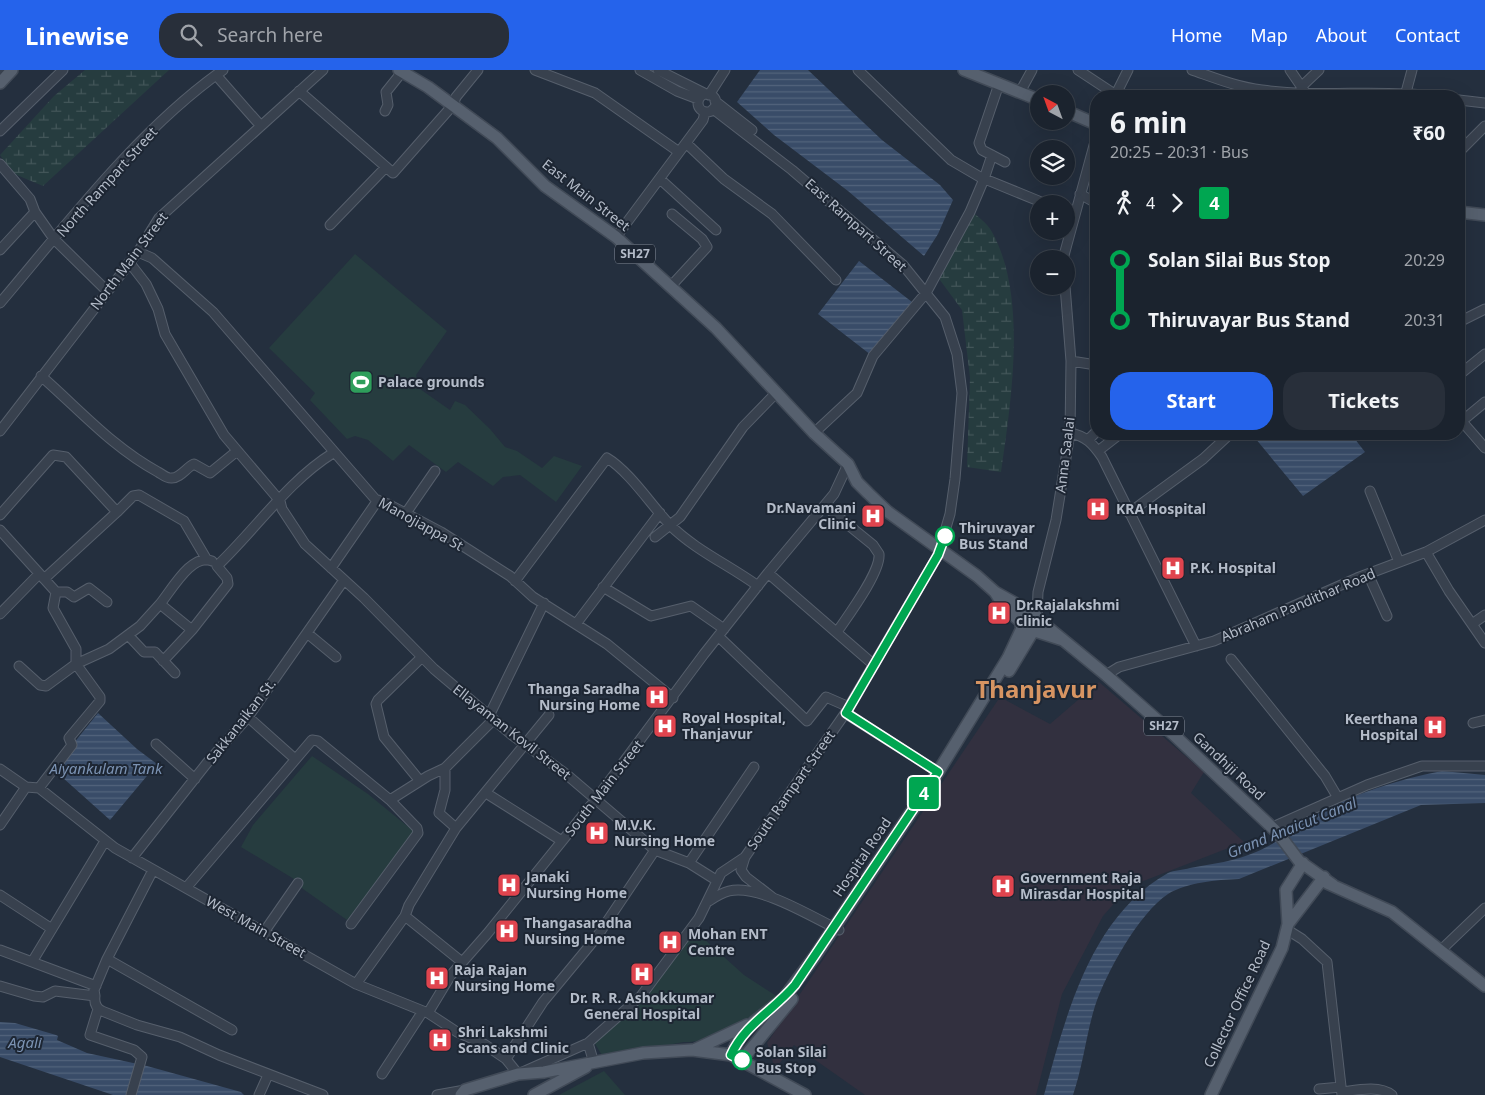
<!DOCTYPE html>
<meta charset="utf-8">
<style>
body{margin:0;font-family:"Noto Sans",sans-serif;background:#282f3a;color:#f1f3f6;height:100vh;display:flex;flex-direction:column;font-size:19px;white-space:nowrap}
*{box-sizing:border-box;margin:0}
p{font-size:16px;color:#a0a4aa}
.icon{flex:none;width:28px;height:28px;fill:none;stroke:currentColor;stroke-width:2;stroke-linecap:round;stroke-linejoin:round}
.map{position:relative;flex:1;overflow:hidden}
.panel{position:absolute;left:1090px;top:20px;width:375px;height:350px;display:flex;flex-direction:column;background:#1b232e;border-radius:20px;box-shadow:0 5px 20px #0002,0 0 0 1px #39404a}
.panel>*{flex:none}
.badge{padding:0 10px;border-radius:4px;font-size:18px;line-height:32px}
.needle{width:32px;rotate:319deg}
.controls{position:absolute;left:1030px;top:15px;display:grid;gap:10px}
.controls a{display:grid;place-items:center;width:45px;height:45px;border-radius:50%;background:#1b232e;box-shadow:0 5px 20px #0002,0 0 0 1px #39404a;font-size:25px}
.map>.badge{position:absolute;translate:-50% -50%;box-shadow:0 0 0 2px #fff}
.legs{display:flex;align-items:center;gap:8px;height:55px;padding:0 20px;font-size:16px}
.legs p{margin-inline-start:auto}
.overview{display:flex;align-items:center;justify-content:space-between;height:85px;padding:0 20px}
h1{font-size:28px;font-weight:700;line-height:38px}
.cta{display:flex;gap:10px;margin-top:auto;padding:10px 20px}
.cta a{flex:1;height:58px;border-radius:20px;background:#2563eb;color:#fff;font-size:20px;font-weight:700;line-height:58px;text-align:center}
.cta a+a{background:#282f3a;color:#f1f3f6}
ul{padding:0 20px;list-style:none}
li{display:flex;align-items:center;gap:18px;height:60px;font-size:19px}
li i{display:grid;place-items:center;width:8px;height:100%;margin:0 6px;background:currentColor}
li i::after{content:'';width:12px;height:12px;margin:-6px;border:4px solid;border-radius:50%;background:#1b232e}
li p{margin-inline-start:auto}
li:first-child i{background:linear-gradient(#0000 50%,currentColor 0)}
li:last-child i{background:linear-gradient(currentColor 50%,#0000 0)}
header{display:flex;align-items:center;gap:30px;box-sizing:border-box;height:70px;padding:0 25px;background:#2563eb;color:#fff}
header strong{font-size:24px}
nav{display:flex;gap:28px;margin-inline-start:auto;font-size:18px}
.search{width:350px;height:45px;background:#282f3a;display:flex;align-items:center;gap:12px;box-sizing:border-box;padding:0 18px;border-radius:20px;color:#a0a4aa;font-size:19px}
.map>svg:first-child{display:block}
</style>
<header>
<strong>Linewise</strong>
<div class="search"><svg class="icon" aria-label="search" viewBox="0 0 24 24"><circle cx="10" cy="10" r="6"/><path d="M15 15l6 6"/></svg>Search here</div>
<nav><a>Home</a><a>Map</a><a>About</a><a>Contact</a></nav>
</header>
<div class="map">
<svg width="1485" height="1025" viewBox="0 0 1485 1025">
<defs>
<pattern id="wetland-marsh" width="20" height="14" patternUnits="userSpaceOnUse" patternTransform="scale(1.25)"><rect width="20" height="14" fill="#263c3f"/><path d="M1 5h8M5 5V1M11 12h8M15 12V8" fill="none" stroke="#435659"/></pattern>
<pattern id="water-rules" width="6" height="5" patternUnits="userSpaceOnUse" patternTransform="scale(1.25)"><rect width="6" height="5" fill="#394c68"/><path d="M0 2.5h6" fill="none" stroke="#53647c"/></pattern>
</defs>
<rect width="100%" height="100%" fill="#242f3e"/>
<path fill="#32303f" d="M1099,612L1204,702L1191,723L1244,772L1141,812L1126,820L1103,846L1062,924L1036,1025H865L794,975L775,999L767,973L1000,627L1050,654Z"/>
<path fill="url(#wetland-marsh)" d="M85,0H169L43,116L12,103L0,85L54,26Z
M968,138C975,145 988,153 992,162C1028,227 1011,331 1001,402L967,397L970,308L962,240L937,206Z"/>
<path fill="#263c3f" d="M355,184L447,261L416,305L420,319L450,340L455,331L465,335L490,359L505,377L517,381L542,398L554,386L582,396L556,432L520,405L503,407L493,416L458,392L446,402L409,375L393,391L368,370L355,366L347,369L310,330L315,323L269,278Z
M312,686L368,724L417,764L347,850L303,819L294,809L241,777L253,755Z
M693,859L744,905L778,927C752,946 717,973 684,972L603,987L594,972L620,949Z
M604,1001L625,1025H559Z"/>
<path fill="url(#water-rules)" d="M760,0H808L882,70L940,115L953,130L938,164L924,186L848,121L774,65L737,32Z
M859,191L912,232L871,285L818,244Z
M1261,364H1351L1365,382L1303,426L1255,368Z
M98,643L137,679L157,694L110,750L53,699Z
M1442,701L1485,705V733L1421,735L1239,809C1216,810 1188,812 1168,824C1139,843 1106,903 1095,936C1086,965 1083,996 1073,1025H1044C1066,946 1090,847 1168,803C1174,800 1183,800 1190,798C1212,794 1236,791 1256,782C1277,774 1295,757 1314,746C1355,723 1396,710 1442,701Z
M0,952L15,953L56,965L58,966L57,970L87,983L147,996L241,1022L244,1025H113L0,987Z"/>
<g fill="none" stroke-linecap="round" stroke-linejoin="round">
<g stroke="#565f6c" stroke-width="11">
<path id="minor" d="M535,0L595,23L679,82
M640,0L677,21L698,29
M658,0L706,24
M858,0L951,90L980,107L1046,134
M1078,0L1116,25
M1192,0C1215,8 1237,17 1262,20C1318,28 1377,19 1433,26
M1290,0L1305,22
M216,5L260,55
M0,7L1,0
M999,14L979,73L982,80L1005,92
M1301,17L1319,0
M299,21L393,103L453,35L456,27L478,0
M1020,22L1032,0
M698 33a9 9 0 1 1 18 0a9 9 0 1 1-18 0Z
M709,25L725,0
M1115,26L1128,0
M1405,26L1412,0
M1459,30L1485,33
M715,31L752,60
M385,41L388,35L386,22L402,2
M0,61L63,0
M686,73L724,109L772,144L836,210
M1459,82L1485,56
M0,94L30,129L35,142L54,169L107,221
M660,109L716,160
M1080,124L1096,133
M330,155L385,98
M616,167L703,50L705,42
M0,180L35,142
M138,182L152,188L213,242L376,430L388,434L441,462L510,506L533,527L607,574L673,628
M1063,189L1096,68
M129,192L146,214L158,239L165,264L224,365L280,431L282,439L305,474L364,528L434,599L512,665L566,704L655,780L596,868L543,932L506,989
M671,216L707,177L702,169L672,144
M0,233C67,154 139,59 223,0
M1459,252L1485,239
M1071,291L1096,295
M1459,305L1485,284
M41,306C80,340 112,377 158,402C162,404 167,409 172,408C180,408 187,397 194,394L210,403L237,381
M1459,348L1485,378
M1462,351L1485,332
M0,361L138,182L159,148L323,0
M814,363L857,323L873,286L926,223L970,142L984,109L992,85
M1070,363C1086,366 1093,374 1102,387L1196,576
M1088,370L1096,362
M1098,381L1120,364
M1370,421L1399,492
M825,436L873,475L879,484C881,502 847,547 837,562
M117,442L133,426L139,425L184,451L207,490
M406,443L435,401
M1129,443L1203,389L1230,364
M0,445L53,385L66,387L117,442L44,509
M0,460L56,522L53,538L76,579V594L100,627V631L69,668L72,675L39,718
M655,467L680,447L743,357L776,323
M1426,482L1449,521L1485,573
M331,498L378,430
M768,503L874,595
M1368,504L1387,546
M515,511L607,388C629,401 652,436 670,455C695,480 729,495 758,516
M603,517L651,546L691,536L724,559
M56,522H67L74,527L89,518L107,532
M160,534C171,521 192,482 212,491
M0,544L39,504
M1037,546L1038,522L1056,450L1070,363L1071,291L1065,216
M576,554L660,443
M1472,554L1485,545
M307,563L336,587
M128,565L144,582H155L175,603
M718,566L807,651L826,627L849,637
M1231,589L1325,706L1338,728
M163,591L192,560
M19,596L40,615L46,616L76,594L109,579L140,556L160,534L192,560L228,514L227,508L217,496C256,459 288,411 333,383
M1106,605L1119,597L1214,571L1357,508L1426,482L1485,450
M845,643L938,702
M489,646L544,533
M248,647L294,688
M1473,653L1485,650
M156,674L195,709
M445,698V720L439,743L456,758
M0,699L26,717L39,718L115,778L356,914L428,943L457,962L484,974L506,989L518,1004L588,973L641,926L699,848L721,803L745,787L844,645L938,485L950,444L955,409L962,323L957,284L945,247L903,195L792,100L713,39
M420,711L384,667L376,634L378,630L422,587
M486,723L562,771
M0,755L26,717
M1277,755L1367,715L1422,696H1485
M655,780L689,793L716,810
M745,787L741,800L746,807L772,827
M132,788L207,693L248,647L344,510
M689,793L754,697
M186,818L312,670L318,671L390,730L428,706L445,698L493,650
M0,825L52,859
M709,831C715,827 721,823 729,821C759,814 812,847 839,860
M405,846L462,892
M351,854L418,763L417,758L390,730
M1286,859L1302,869L1327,892L1342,1025
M264,862L298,813
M0,880L96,916
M1441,880L1485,838
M107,889L232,960
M32,892L105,771
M356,914L405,846L409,835L456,758L549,645
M0,916L34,926L43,927L55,921L95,926C94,933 96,938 102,941L137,955L180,967L219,985L323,1025
M95,926L94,920L107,889L153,800
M98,939L90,965L134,980L142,987L131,1025
M428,943L451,905L487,864L596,729L704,584L768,503L834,424L848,394
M588,973L594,993
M382,1004L423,941
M1319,1019L1341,1017
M1342,1022C1357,1020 1379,1015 1392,1025
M259,1025L268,1005
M437,1025L465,1020"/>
</g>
<g stroke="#414a57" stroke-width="14">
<path id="major" d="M399,0L428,17L497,68L545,116L616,167L716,258L814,363L848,394L857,412L868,423L888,442L977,506L995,522L1006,539L1021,552
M964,0L1039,30
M0,13L12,0
M1066,41L1096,54
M1459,142L1485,145
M995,522L1013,532L1026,544
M1040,551L1039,557L1032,563L1026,562L1021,555C1022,542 1034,539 1040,551L1106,605L1173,664L1278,763L1299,791L1333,815
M1035,561L1063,570
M1009,601L1032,563
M1327,813L1392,842L1485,916
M1288,854L1286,820L1303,793
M696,979L747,955
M731,985L741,965L754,952L784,928L815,886L938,702L1008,588L1022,558
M742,990L792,929
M461,1025L465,1020L518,1004L544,1002L643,983L692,980L731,985L805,1025
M534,1025L586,997
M1211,1025L1282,878L1288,854L1324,807"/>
</g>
<use href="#minor" stroke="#38414e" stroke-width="9"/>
<use href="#major" stroke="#56606e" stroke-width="11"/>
</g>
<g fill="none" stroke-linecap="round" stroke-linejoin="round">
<g stroke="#fff" stroke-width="11">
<path id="line-1" d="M742,990L731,985C745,954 774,940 795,915L938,702L846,643L938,485L945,466"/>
</g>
<use href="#line-1" stroke="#00a651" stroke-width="8"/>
</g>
<defs>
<g id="stadium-square" transform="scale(1.25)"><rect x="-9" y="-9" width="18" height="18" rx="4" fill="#2e9e5b" stroke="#1d2633"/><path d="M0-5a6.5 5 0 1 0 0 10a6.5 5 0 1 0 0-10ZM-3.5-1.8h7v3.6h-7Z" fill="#fff"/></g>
<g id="hospital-square" transform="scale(1.25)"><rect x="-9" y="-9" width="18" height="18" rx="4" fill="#e0444e" stroke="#1d2633"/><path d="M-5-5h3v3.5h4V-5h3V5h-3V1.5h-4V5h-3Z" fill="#fff"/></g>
</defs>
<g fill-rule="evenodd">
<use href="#stadium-square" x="361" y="312"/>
<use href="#hospital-square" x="1098" y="439"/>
<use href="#hospital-square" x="873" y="446"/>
<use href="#hospital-square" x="1173" y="498"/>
<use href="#hospital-square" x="999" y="543"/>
<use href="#hospital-square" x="657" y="627"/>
<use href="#hospital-square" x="665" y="656"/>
<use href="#hospital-square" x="1435" y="657"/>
<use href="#hospital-square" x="597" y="763"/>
<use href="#hospital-square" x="509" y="815"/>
<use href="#hospital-square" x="1003" y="816"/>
<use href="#hospital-square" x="507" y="861"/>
<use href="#hospital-square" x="670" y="872"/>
<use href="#hospital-square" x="642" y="904"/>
<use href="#hospital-square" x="437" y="908"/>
<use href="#hospital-square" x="440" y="970"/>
</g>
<g fill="#fff" stroke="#00a651" stroke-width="2.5">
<circle cx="945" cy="466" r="9"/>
<circle cx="742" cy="990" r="9"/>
</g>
<g text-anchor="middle" stroke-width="4" stroke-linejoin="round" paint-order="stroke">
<g fill="#1d2633" stroke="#878f9c" stroke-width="1">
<rect x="615" y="174.5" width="40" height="19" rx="4"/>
<rect x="1144" y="646.5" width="40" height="19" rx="4"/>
</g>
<g font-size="12" font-weight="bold" fill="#b4bcc9">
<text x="635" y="188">SH27</text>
<text x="1164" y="660">SH27</text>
</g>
<g font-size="14" fill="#b4bcc9" stroke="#1d2633">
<text transform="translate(107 112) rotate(-48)" y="5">North Rampart Street</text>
<text transform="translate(586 125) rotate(38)" y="5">East Main Street</text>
<text transform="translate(856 155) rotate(42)" y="5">East Rampart Street</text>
<text transform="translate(129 191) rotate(-53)" y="5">North Main Street</text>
<text transform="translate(1065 385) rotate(-83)" y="5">Anna Saalai</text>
<text transform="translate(421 454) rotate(29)" y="5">Manojiappa St</text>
<text transform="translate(1298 535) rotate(-23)" y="5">Abraham Pandithar Road</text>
<text transform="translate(241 651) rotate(-52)" y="5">Sakkanaikan St.</text>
<text transform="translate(512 662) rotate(38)" y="5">Ellayaman Kovil Street</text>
<text transform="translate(1229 696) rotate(43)" y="5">Gandhiji Road</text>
<text transform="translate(604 718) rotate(-52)" y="5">South Main Street</text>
<text transform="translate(791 720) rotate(-55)" y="5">South Rampart Street</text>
<text transform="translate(862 787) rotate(-56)" y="5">Hospital Road</text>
<text transform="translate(256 857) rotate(29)" y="5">West Main Street</text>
<text transform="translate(1237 934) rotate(-65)" y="5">Collector Office Road</text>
</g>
<g font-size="14" font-weight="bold" fill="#b4bcc9" stroke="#1d2633" text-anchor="start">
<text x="378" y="317">Palace grounds</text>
<text x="856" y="443" text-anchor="end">Dr.Navamani<tspan x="856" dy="16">Clinic</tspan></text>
<text x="1116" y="444">KRA Hospital</text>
<text x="1190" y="503">P.K. Hospital</text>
<text x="1016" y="540">Dr.Rajalakshmi<tspan x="1016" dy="16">clinic</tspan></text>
<text x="640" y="624" text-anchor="end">Thanga Saradha<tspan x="640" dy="16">Nursing Home</tspan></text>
<text x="682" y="653">Royal Hospital,<tspan x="682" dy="16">Thanjavur</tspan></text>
<text x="1418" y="654" text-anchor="end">Keerthana<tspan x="1418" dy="16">Hospital</tspan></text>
<text x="614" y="760">M.V.K.<tspan x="614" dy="16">Nursing Home</tspan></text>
<text x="526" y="812">Janaki<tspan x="526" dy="16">Nursing Home</tspan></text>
<text x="1020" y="813">Government Raja<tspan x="1020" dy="16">Mirasdar Hospital</tspan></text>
<text x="524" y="858">Thangasaradha<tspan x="524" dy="16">Nursing Home</tspan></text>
<text x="688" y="869">Mohan ENT<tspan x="688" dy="16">Centre</tspan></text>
<text x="454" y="905">Raja Rajan<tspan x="454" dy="16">Nursing Home</tspan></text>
<text x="642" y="933" text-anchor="middle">Dr. R. R. Ashokkumar<tspan x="642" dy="16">General Hospital</tspan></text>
<text x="458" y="967">Shri Lakshmi<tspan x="458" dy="16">Scans and Clinic</tspan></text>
</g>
<g font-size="14" font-weight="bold" fill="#b4bcc9" stroke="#1d2633" text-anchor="start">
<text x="959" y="463">Thiruvayar<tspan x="959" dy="16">Bus Stand</tspan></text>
<text x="756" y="987">Solan Silai<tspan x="756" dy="16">Bus Stop</tspan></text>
</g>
<g font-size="15" font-style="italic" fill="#7b92b2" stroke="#1d2633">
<text x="106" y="704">Aiyankulam Tank</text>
<text transform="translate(1292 758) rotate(-22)" y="5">Grand Anaicut Canal</text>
<text x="25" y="978">Agali</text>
</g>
<g font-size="24" font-weight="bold" fill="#d69462" stroke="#1d2633">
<text x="1036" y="628">Thanjavur</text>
</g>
</g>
</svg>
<div class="controls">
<a><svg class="needle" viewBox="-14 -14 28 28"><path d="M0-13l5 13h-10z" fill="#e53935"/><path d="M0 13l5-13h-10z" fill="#a0a4aa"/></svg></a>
<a><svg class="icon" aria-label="layers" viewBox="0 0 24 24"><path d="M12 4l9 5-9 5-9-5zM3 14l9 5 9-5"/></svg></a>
<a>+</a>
<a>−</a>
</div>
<b class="badge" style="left:924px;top:723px;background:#00a651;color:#fff">4</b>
<section class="panel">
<div class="overview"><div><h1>6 min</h1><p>20:25 – 20:31 · Bus</p></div><b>₹60</b></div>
<div class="legs"><svg class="icon" aria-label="walk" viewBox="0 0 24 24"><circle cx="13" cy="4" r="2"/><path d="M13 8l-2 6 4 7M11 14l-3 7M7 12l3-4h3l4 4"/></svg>4<svg class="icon" aria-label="forward" viewBox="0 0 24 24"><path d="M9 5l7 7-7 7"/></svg><b class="badge" style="background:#00a651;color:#fff">4</b></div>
<ul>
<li><i style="color:#00a651"></i><b>Solan Silai Bus Stop</b><p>20:29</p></li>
<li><i style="color:#00a651"></i><b>Thiruvayar Bus Stand</b><p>20:31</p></li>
</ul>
<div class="cta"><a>Start</a><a>Tickets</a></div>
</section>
</div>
